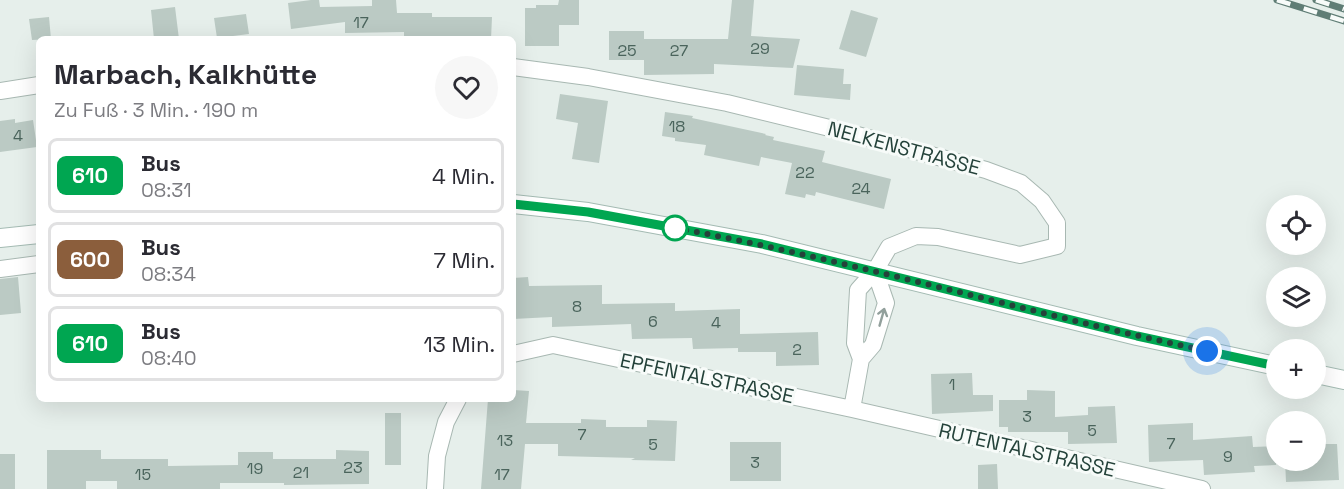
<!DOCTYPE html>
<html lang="de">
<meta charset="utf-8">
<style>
body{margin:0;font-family:"Space Grotesk",sans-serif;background:#f7f7f7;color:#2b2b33;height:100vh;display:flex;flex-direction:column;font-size:22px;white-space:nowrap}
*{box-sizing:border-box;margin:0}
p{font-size:20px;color:#7c7c81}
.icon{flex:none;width:33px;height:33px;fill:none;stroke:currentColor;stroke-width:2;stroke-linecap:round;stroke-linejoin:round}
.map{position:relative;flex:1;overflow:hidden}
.side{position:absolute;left:36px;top:36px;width:480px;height:366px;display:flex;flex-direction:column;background:#fff;border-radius:9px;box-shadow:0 6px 24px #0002}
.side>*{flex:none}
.badge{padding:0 12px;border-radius:9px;font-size:21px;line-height:39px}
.tools{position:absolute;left:1266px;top:195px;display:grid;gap:12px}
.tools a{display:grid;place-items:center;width:60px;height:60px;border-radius:50%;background:#fff;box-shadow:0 6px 24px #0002;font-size:30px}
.you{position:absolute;width:30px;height:30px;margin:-15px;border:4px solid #fff;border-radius:50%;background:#1a73e8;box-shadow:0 0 0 9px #1a73e833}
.map>.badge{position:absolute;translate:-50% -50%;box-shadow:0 0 0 3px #fff}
.round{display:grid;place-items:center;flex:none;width:63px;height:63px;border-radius:32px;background:#f7f7f7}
.head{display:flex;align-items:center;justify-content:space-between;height:102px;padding:0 18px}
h1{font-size:28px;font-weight:800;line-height:45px}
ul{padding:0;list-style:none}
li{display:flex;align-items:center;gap:18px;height:75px;margin:0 12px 9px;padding:0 6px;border:3px solid #e1e1e2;border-radius:9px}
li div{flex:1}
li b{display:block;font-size:22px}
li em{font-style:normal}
li .badge{min-width:66px;font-weight:700;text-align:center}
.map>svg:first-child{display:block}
</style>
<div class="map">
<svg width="1344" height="489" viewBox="0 0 1344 489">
<rect width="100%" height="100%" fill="#e6efeb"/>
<path fill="#bbcac4" d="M311,0H319L320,7L372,6V0H396L397,13H432V17H492L491,39L404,38V32L345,33V22L291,29L288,3Z
M559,0H579V25H559V46H525V8H536V5H558Z
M732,0H754L751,36L800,39L793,68L714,64V74L644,75V60H609V31H644V39H728Z
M175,7L179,39H154L151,10Z
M851,10L878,18L866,57L839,49Z
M246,14L249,34L217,38L214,18Z
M49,17L51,39L32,40L29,19Z
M797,65L844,69L843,84H851L850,100L794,95Z
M560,94L608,101L599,163L572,159L578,123L556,119Z
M665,112L693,116L692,118L766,134L765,135L774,137L773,140L825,151L822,162L891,179L884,209L816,192L815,196L806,194L805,198L785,194L792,163L761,157L759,166L704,155L706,145L675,141V138L662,136Z
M15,119V123L33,120L37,147L0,152V121Z
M18,277L21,313L0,315V279Z
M528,277L529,286L602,285V304L675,303V311L740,309V334L818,332L819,365L776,366V352H738V348L693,349L692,338L632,339L631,324L552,327V317L513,319V278Z
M972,373L973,395H993V411L932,414L931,374Z
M513,390L529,391L526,423H581V419L606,420V427H647V420L677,421L675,461L631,460L635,458L558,456V444H525L521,489H481L488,399H513Z
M1027,390L1055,391V417L1088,415V407L1115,406L1117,443L1068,444V432H1008V427H999V400H1027Z
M385,413H401V465H385Z
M1193,423V440L1252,436L1253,447L1276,446V465L1254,466L1255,472L1204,475L1203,460L1149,462L1148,425Z
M730,442H781V481H730Z
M1316,444H1337L1339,480L1286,482L1285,460H1316Z
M47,450H101V459H168V466L238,465V452H273V459H336V450L369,451V484L284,485V483H220V489H117V481H86V489H47Z
M0,454H15V489H0Z
M997,464L998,489H978V465Z"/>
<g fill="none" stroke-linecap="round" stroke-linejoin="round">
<g stroke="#a8b8b2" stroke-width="18">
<path id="street" d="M513,67L588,77L727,103L850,133L986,170L1021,183L1042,201L1057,223V246L1020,255L938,237L916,236L889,247L875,271L858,290L855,343L861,359L852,409
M0,91L39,85
M0,269L39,264
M513,354L553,345L852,409L1202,489
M861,359L873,345L886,303L875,271
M435,489L437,456L446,422L458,399"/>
</g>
<g stroke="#a4bbb3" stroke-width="20">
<path id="secondary" d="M513,204L588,212L762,244L1137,336L1276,366
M0,238L39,234
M1316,374L1344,380"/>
</g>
<use href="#street" stroke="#fff" stroke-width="16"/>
<use href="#secondary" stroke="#fff" stroke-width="18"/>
<g stroke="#5f7d75" stroke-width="7">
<path id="rail" d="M1277,0L1344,21
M1316,0L1344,9"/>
</g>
<use href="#rail" stroke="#f7fbf9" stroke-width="4.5" stroke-dasharray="14" stroke-linecap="butt"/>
</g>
<defs><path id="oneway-shaft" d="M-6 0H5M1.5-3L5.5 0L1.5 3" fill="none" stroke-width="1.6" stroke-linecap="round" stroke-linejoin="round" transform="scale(1.5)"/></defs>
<use stroke="#92a09c" href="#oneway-shaft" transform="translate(882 317) rotate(-74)"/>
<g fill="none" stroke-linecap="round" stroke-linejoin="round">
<g stroke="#fff" stroke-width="14">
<path id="line" d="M513,204L588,212L762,244L1137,336L1276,366"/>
</g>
<use href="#line" stroke="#00a651" stroke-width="9"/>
<path stroke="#24423a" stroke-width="6" stroke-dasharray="0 10.8" d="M675,228L670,227C851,260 1027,313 1207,351"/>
</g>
<circle fill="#fff" stroke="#00a651" stroke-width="3" cx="675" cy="228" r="12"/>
<g text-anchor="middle" stroke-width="6" stroke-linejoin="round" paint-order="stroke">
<g font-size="16" fill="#4a645c">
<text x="361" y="28">17</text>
<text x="760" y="54">29</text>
<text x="627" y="56">25</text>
<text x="679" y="56">27</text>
<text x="677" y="132">18</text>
<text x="18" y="141">4</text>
<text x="805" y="178">22</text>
<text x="861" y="194">24</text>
<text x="577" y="312">8</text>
<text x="653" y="327">6</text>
<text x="716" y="328">4</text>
<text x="797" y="355">2</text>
<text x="952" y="390">1</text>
<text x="1027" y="422">3</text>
<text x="1092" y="436">5</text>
<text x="582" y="440">7</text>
<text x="505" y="446">13</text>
<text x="1171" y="449">7</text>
<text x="653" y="450">5</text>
<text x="1228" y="462">9</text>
<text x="755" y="468">3</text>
<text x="353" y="473">23</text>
<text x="255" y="474">19</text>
<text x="301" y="478">21</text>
<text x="143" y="480">15</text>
<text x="502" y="480">17</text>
</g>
<g font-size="20" fill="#24423a" stroke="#f7fbf9">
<text transform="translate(904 148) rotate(15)" y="7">NELKENSTRASSE</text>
<text transform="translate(707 378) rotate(12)" y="7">EPFENTALSTRASSE</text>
<text transform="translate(1027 450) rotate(13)" y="7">RUTENTALSTRASSE</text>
</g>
</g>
</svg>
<div class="tools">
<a><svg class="icon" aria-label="locate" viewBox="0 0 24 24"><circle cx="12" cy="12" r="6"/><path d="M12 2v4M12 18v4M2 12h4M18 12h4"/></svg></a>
<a><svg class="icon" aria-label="layers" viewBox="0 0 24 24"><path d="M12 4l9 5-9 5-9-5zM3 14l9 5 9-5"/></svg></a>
<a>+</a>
<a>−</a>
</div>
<div class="you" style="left:1207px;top:351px"></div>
<section class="side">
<div class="head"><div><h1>Marbach, Kalkhütte</h1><p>Zu Fuß · 3 Min. · 190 m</p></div><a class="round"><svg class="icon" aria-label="heart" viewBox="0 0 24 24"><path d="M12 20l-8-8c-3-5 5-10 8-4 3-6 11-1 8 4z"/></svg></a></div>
<ul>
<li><span class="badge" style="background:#00a651;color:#fff">610</span><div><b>Bus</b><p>08:31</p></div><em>4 Min.</em></li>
<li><span class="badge" style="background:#8b5e3c;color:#fff">600</span><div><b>Bus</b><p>08:34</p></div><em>7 Min.</em></li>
<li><span class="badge" style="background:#00a651;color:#fff">610</span><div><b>Bus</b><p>08:40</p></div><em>13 Min.</em></li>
</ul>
</section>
</div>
